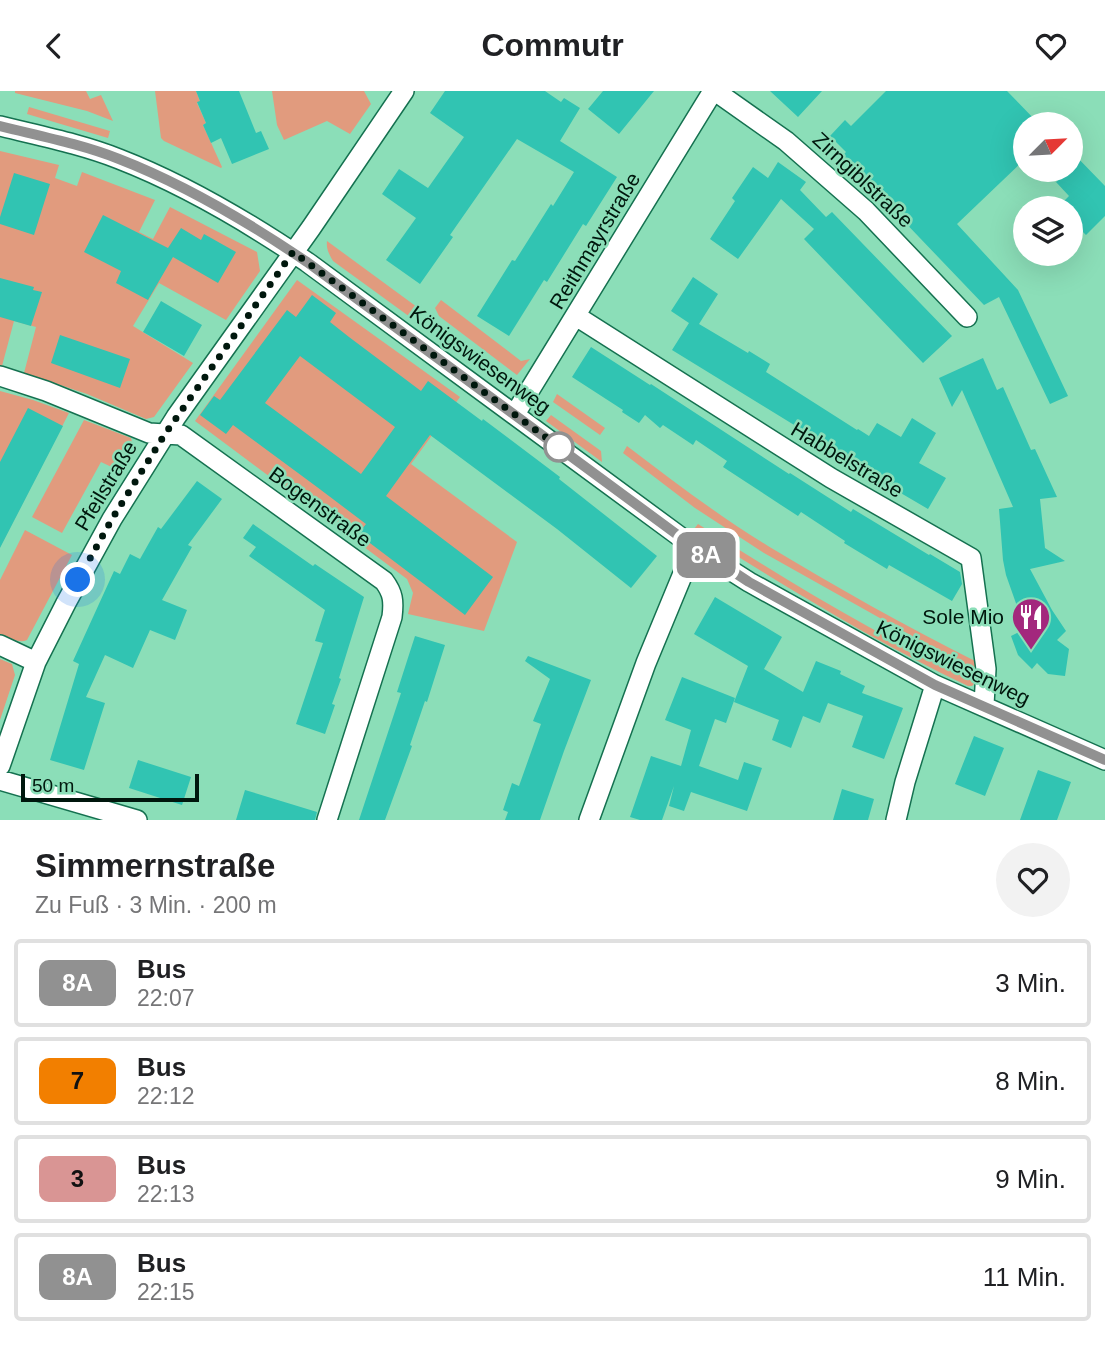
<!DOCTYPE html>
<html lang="de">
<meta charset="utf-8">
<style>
body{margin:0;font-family:Helvetica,sans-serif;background:#f2f2f2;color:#202124;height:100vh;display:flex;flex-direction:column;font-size:26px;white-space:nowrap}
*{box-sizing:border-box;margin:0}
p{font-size:23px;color:#757577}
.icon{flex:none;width:38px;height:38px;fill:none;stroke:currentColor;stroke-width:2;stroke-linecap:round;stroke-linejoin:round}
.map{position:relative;height:729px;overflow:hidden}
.side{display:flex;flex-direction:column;background:#fff;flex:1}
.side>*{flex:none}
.badge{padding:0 14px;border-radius:10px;font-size:24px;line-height:46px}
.needle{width:46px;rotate:66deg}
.tools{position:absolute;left:1013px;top:21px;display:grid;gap:14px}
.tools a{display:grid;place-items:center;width:70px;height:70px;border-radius:50%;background:#fff;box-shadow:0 7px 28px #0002;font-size:35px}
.scale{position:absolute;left:21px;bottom:18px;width:178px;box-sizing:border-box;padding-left:7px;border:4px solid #00170d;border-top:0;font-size:19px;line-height:24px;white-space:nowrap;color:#00170d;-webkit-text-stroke:5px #8bdeb8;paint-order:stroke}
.you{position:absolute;width:35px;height:35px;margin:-18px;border:5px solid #fff;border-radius:50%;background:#1a73e8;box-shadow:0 0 0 10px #1a73e833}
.map>.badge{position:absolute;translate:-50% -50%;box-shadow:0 0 0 4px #fff}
.round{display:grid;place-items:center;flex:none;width:74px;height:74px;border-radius:37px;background:#f2f2f2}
.summary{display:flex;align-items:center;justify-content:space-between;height:119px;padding:0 35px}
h1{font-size:33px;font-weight:700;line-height:52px}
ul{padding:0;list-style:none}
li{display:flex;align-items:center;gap:21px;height:88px;margin:0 14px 10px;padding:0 21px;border:4px solid #e0e0e0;border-radius:7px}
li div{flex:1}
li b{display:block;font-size:26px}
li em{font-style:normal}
li .badge{min-width:77px;font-weight:700;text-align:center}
header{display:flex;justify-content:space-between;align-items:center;height:91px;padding:0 35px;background:#fff;font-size:32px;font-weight:700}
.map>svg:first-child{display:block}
</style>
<header><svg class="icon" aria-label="back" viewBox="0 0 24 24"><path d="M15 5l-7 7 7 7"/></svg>Commutr<svg class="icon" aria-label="heart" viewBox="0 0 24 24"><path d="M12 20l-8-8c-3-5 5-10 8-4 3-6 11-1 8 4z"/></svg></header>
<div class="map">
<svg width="1105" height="729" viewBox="0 0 1105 729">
<rect width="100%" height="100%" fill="#8bdeb8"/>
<path fill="#e19b7e" d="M15,0H86L90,8L101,4L113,30L87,20L15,2Z
M155,0H196L200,10L197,12L206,32L203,34L222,76L221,77L164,50L161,47Z
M272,0H364L371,13L350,43L327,30L284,49L277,34Z
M29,16L110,40L108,47L27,23Z
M0,60L59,74L55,87L77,95L82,81L155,109L139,141L153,148L170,116L257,161L260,180L226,229L159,192L133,235L193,272L154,326L146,328L87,303L24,282L36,236L14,230L2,275L0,274Z
M327,150L417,216L410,226L333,170C329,163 326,158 327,150Z
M297,189L460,306L411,373L517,451L484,540L408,523L413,502L407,488L195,330Z
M441,209L521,270L530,268L517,284L439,225L435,217Z
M0,300L33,309L69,322L0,456Z
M557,303L605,337L600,344L553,311Z
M551,324L601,360L602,371L546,330Z
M84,329L131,347L133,356L118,379L101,371L62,442L32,426Z
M627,355C673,390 719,425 768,455C836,496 907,536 979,572V580L935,558L764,462L695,417L623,362Z
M698,433C788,490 879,546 976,591L972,595H968C873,550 783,494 694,438Z
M25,439L72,464L27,549C19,553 8,546 0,543V489Z
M0,568L12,573L15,584L0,629Z"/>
<path fill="#31c4b2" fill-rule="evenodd" d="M196,0H239L256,42L261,40L269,58L232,73L221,47L211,52L203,34L206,32L197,11L200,10Z
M445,0H545L561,11L564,7L580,17L560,50L617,86L586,135L583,133L547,191L544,189L509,245L477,225L512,169L515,170L551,113L553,115L574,81L517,48L450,144L453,146L420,193L386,169L416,127L382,103L399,78L428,97L464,46L430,22Z
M603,0H654L619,43L588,18Z
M770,0H822L798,26Z
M886,0H1007L1039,33H1026V67L957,133L1018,199L1068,305L1050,313L999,206L984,214L875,100L840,67L846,61L830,45L845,29L851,35Z
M1071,60L1105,95V125L1086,144L1081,139L1071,149V117H1057L1069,105L1056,91L1071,79Z
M778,71L806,91L800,99L826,126L832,121L952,245L923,272L804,148L814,138L781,108L738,168L710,148L735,110L732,107L753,76L768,87Z
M14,82L50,93L34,144L0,133V126Z
M103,124L168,157L181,137L201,149L204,143L236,161L218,192L173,166L148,209L116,192L121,180L84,161Z
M693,186L718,203L699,233L748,262L749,260L770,273L766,281L857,339L858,338L869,345L877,332L901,346L912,327L936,342L919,372L946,387L928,418L899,401L900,399L672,259L689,232L671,220Z
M0,187L34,196L33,199L42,201L31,235L0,226Z
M312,204L336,222L330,231L349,246L421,300L428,290L482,330L483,328L560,386L559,388L657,465L631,497L557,438L430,344L386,405L493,486L465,524L358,443L366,433L317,396L233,334L226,343L200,324L214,305L220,309L287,219L296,226ZM300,265L395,336L361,383L265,312Z
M161,210L202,234L184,265L143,241Z
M60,244L130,268L120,297L51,272Z
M591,256L650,294L651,293L789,383L790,382L851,421L853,418L929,464L930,463L960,481L962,493L952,510L889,474L887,478L844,452L845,450L801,421L798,425L781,414L723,376L727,370L696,349L693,354L663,334L660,337L645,324L639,332L622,321L623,319L572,286Z
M983,267L997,299L1003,296L1031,359L1035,358L1057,406L1040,408L1045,457L1065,470L1030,478L1052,519L1066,540L1057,549L1069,558L1065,585L1048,583L1037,572L1032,578L1018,564L1011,545L1025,538L1006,484L1003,469L999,418L1013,416L962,299L952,316L939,287Z
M28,317L63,335L0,457V371Z
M197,390L222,408L188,454L192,456L162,509L187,519L175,549L150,539L133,577L105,564L86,606L105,612L84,679L50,669L79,573L73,570L114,480L120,483L130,463L140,468L158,436L161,438Z
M253,433L313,475L315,473L364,506L339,587L341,588L332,613L335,614L325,643L296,633L323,552L315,550L325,519L249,465L256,456L243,447Z
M715,506L782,546L764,578L803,601L816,570L841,580L840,583L865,595L862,602L903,617L884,668L852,656L863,625L828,612L820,632L803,625L791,657L772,649L779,629L734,611L748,575L694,543Z
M415,545L445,554L427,611L425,610L410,654L412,655L385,729H359L401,602L397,601Z
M528,565L591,589L564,660L540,729H505L508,721L503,719L512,692L519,695L541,633L533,630L550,588L525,570Z
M682,586L735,607L726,632L715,628L699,675L738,689L744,671L762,677L747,720L691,701L684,720L669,715L674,695L662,729H640L630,726L651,665L681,675L691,639L665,629Z
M974,645L1004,657L985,705L955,693Z
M138,669L191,686L182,714L129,697Z
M1038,679L1071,691L1057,729H1020Z
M842,698L874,708L868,729H833Z
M245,699L317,721L315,729H236Z"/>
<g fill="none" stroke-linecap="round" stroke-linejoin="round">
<g stroke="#157150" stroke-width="22">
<path id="minor" d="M715,0L786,50L866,120L967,226
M0,35C40,45 81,53 119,68C186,94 248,131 307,171L694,456L749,491L935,594L1105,669
M576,225L831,387L971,467L986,578L984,614
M0,285L46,300L149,342L181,344L384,490C393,502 394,510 392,526L327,729
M515,323L713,0
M0,554L36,571
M0,675L36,571L66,512L112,428L176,326L311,137L404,0
M0,689L137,729
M589,729L646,572L694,456
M896,729L905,691L935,594"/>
</g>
<use href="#minor" stroke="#fff" stroke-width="19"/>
</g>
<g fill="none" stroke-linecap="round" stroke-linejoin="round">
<g stroke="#fff" stroke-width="16">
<path id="line" d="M0,35C40,45 81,53 119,68C186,94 248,131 307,171L679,445L749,491L935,594L1105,669"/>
</g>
<use href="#line" stroke="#919191" stroke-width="10"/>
<path stroke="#00170d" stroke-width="7" stroke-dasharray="0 12.6" d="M78,489L112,428L165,343L293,161L559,356"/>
</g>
<defs>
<g id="restaurant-pin" transform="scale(2.0125)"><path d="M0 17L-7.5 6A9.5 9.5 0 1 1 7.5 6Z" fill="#a3287d" stroke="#8bdeb8"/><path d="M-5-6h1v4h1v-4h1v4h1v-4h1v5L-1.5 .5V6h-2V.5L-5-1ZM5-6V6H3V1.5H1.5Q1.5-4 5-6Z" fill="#fff"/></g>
</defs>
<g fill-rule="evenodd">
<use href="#restaurant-pin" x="1031" y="526"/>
</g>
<circle fill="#fff" stroke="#919191" stroke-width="3.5" cx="559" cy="356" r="14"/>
<g text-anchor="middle" stroke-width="5" stroke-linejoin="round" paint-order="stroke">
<g font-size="21" fill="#00170d" stroke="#8bdeb8">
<text transform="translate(863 89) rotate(43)" y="7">Zirngiblstraße</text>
<text transform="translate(595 150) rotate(-59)" y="7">Reithmayrstraße</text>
<text transform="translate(480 269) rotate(36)" y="7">Königswiesenweg</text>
<text transform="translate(847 369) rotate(31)" y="7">Habbelstraße</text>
<text transform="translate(106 395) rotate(-59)" y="7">Pfeilstraße</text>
<text transform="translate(320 416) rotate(36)" y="7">Bogenstraße</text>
<text transform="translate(953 572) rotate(26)" y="7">Königswiesenweg</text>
</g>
<g font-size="21" fill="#00170d" stroke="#8bdeb8" text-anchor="end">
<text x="1004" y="533">Sole Mio</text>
</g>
</g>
</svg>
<div class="tools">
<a><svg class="needle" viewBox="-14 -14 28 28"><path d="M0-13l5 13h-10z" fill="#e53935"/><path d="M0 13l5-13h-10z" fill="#757577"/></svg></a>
<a><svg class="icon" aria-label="layers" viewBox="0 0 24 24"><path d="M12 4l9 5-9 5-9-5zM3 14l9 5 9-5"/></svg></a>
</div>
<div class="scale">50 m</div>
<div class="you" style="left:78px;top:489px"></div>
<b class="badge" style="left:706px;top:464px;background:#919191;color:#fff">8A</b>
</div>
<section class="side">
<div class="summary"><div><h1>Simmernstraße</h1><p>Zu Fuß · 3 Min. · 200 m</p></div><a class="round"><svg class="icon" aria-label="heart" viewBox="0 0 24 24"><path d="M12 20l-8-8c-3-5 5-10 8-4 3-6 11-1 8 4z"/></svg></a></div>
<ul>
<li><span class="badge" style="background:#919191;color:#fff">8A</span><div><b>Bus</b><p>22:07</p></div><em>3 Min.</em></li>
<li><span class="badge" style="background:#f27f00;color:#111">7</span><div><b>Bus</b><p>22:12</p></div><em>8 Min.</em></li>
<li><span class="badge" style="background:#d99594;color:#111">3</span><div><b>Bus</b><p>22:13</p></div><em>9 Min.</em></li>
<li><span class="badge" style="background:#919191;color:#fff">8A</span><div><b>Bus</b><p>22:15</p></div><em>11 Min.</em></li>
</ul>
</section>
